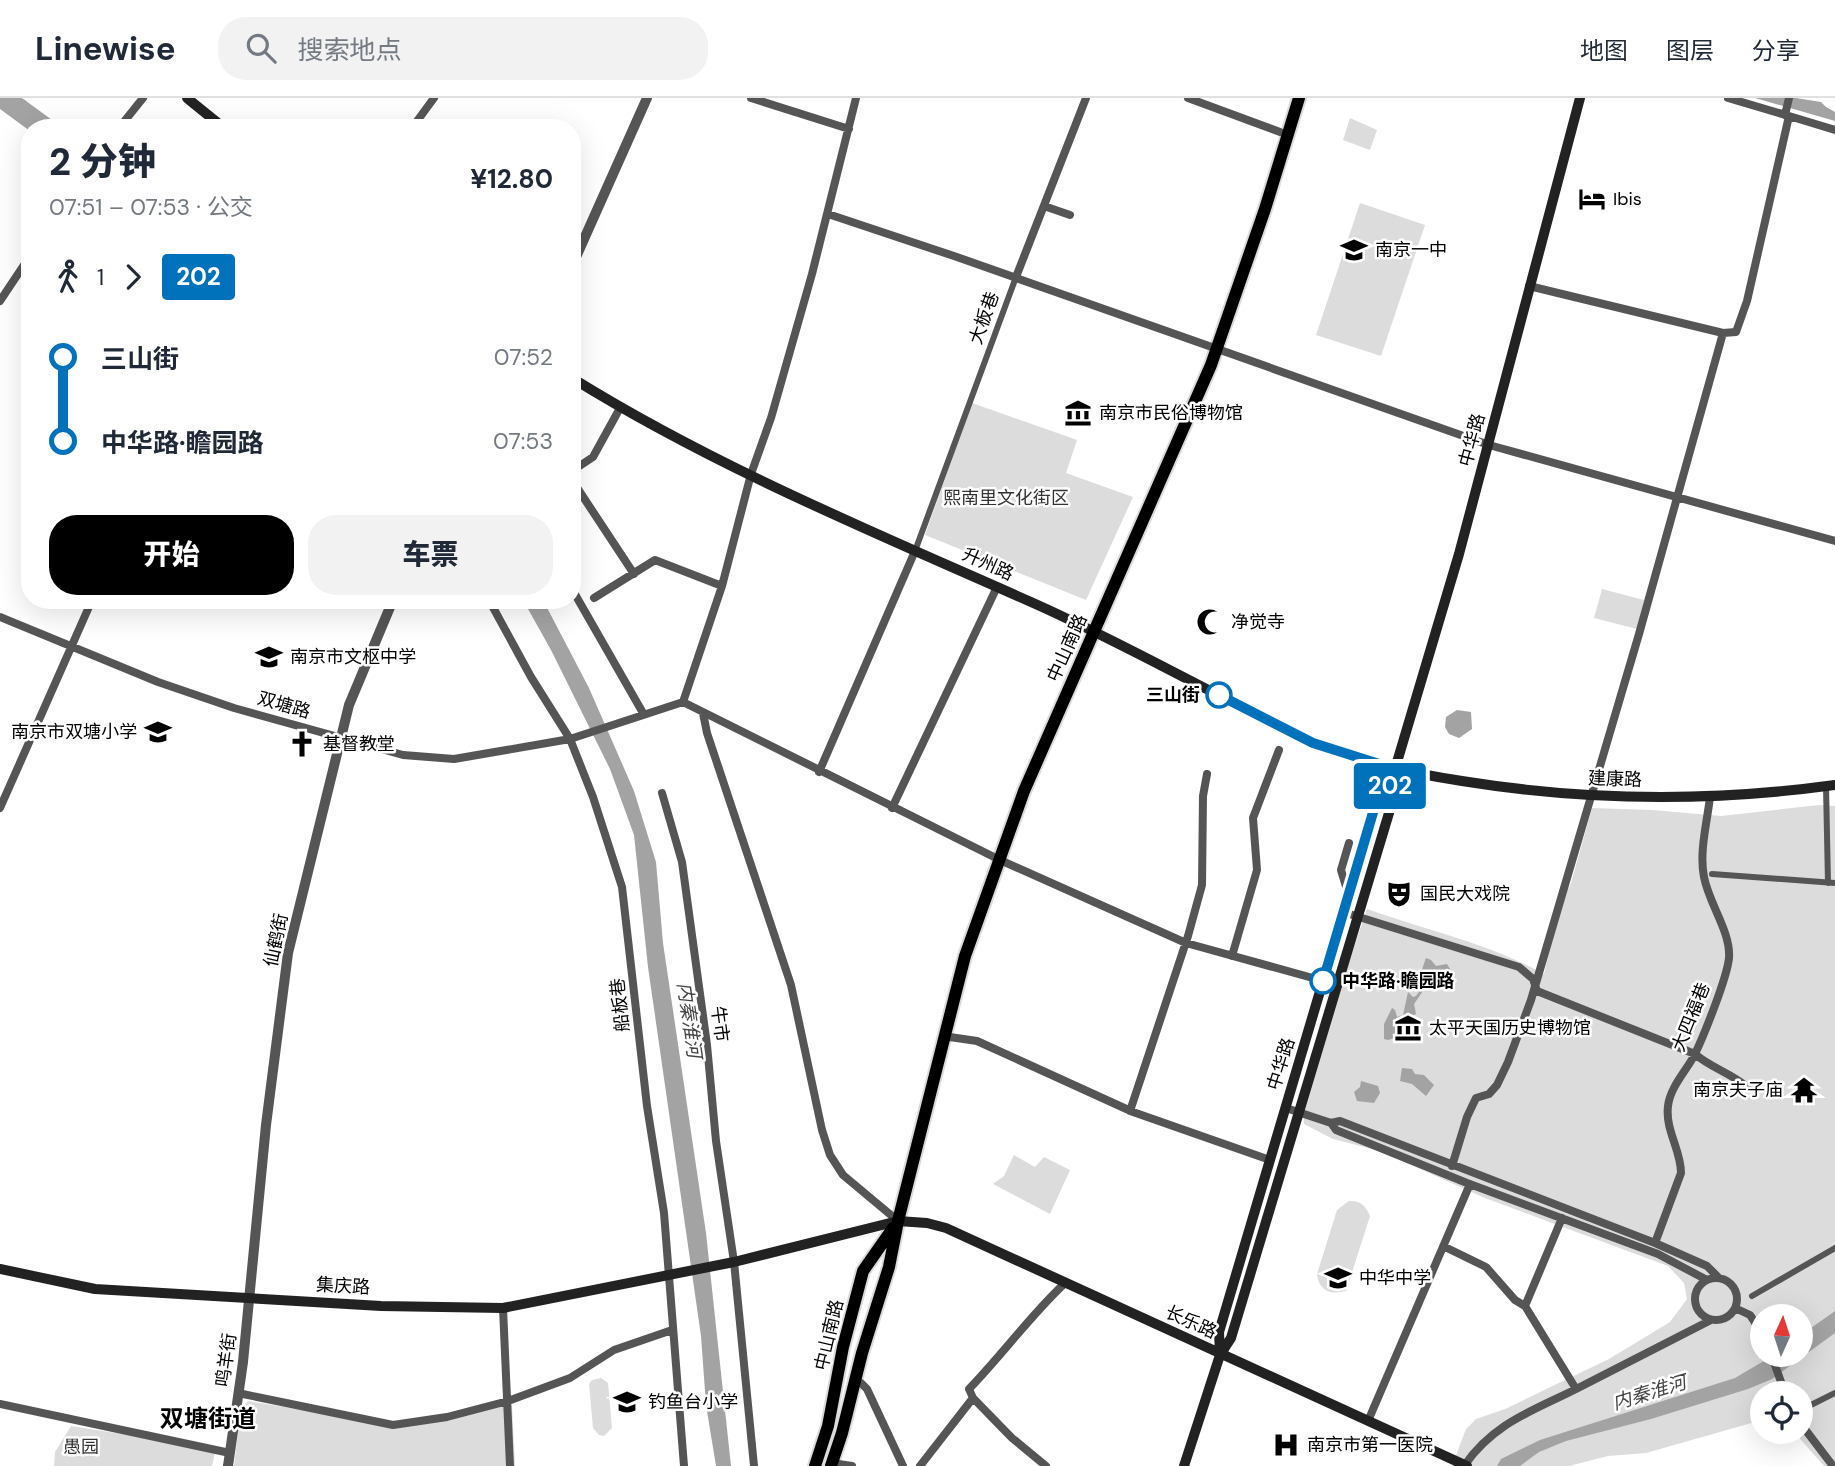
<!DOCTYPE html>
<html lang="zh">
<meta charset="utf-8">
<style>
body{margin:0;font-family:"DM Sans","Noto Sans SC",sans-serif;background:#f2f2f3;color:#1f2937;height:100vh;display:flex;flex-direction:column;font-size:26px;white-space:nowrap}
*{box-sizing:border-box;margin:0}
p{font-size:23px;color:#747a83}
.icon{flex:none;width:38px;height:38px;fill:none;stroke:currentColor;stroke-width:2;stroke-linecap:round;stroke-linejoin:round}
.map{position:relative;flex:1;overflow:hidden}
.details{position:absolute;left:21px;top:21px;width:560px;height:490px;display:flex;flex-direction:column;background:#fff;border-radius:28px;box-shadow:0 7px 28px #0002}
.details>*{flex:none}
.badge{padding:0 14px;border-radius:5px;font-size:24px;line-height:46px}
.needle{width:46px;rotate:3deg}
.fabs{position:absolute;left:1750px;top:1206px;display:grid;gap:14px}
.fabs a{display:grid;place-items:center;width:63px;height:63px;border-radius:50%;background:#fff;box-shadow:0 7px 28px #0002;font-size:35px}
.map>.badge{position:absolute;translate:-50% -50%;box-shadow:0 0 0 4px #fff}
.legs{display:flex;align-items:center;gap:10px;height:77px;padding:0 28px;font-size:23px}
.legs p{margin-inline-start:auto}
.head{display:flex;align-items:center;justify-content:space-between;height:119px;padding:0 28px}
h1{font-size:38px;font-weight:800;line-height:52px}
.button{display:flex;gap:14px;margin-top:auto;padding:14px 28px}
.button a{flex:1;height:80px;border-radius:28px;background:#000;color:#fff;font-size:28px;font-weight:800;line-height:80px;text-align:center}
.button a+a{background:#f2f2f3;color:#1f2937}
ul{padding:0 28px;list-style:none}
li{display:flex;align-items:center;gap:24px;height:84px;font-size:26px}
li i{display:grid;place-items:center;width:10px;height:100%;margin:0 9px;background:currentColor}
li i::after{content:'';width:18px;height:18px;margin:-9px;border:5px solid;border-radius:50%;background:#fff}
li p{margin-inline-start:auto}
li:first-child i{background:linear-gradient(#0000 50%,currentColor 0)}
li:last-child i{background:linear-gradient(currentColor 50%,#0000 0)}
header{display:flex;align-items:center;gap:42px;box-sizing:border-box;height:98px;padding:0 35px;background:#fff;border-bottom:2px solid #e0e1e3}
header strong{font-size:33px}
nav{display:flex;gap:38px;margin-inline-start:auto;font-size:24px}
.search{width:490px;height:63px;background:#f2f2f3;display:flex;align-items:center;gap:18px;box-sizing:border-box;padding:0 24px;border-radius:28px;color:#747a83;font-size:26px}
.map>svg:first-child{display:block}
</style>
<header>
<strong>Linewise</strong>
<div class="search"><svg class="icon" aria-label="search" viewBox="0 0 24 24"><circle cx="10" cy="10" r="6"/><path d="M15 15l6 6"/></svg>搜索地点</div>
<nav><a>地图</a><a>图层</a><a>分享</a></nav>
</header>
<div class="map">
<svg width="1835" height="1368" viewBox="0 0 1835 1368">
<rect width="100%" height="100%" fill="#fff"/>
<path fill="#dcdcdc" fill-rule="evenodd" d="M1350,20L1377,32L1370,52L1343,42Z
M1360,105L1425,127L1381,258L1316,237Z
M972,305L1077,342L1066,375L1133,399L1086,502L925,437Z
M1602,491L1644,502L1637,531L1594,520Z
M1819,707L1835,708V1368H1824L1794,1334H1801V1295H1762V1322L1646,1355L1608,1358L1569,1368H1452L1466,1331L1476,1321L1505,1311L1609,1261L1670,1224L1687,1201L1684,1185L1668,1168L1485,1100L1380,1053L1333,1041L1304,1026L1302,1000L1367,811C1426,832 1488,845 1544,876L1559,810L1571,785L1592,710L1652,712L1721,718ZM1762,1218H1801V1256H1762Z
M1014,1057L1035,1069L1044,1059L1070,1072L1050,1116L993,1086L1004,1078Z
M1349,1103C1360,1102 1366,1108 1370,1118L1346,1193C1330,1197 1319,1193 1317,1176L1337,1112Z
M601,1280L608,1285L612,1330L604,1338L599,1337L593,1330L589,1286L592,1282Z
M248,1303L393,1327L512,1307L515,1368H234L241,1311Z
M71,1328L179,1345L215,1355L212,1368H54L55,1354Z"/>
<path fill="#a3a3a3" d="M0,0H22L63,30H30V33L0,11Z
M1755,0H1796L1821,4L1826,9L1835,14V23Z
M523,502H543L589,590L634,693L656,764L663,845L706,1135L731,1368H716L706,1307L701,1238L648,869L634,737L610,671L551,552Z
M1457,612L1471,614L1472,631L1459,640L1449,636L1445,629L1446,619Z
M1426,860L1431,862L1436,868L1447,866L1453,876L1442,882L1435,892L1425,890L1414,906L1416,916L1405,922L1401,938L1388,942L1384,941V926L1392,910L1395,912L1397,919L1403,917L1408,894L1413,899L1416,898L1428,881L1420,877Z
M1402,970L1412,971L1415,976L1424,977L1434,987L1426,998L1412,986L1400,983Z
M1361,983L1378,988L1380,995L1374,1005L1357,1003L1354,994L1360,989Z
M1835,1213V1235L1772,1281L1748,1291L1651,1321L1566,1343L1539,1354L1520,1368H1497L1501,1361L1540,1342L1735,1280L1774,1257L1801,1256V1237Z"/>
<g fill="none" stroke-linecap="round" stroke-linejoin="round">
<g stroke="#dbdbdb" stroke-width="16">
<path id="primary" d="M815,1368L828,1328L843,1249L863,1173L893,1130
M831,1368L842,1335L862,1255L889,1169L898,1123L965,858L1024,693L1211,267L1265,111L1299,0"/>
</g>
<path stroke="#555" stroke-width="6" d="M915,453L1016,179
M1826,688L1828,785
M1712,776L1835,785
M1752,1198L1835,1150
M1801,1312L1835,1295"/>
<path stroke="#555" stroke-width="8" d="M751,0L849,31
M1188,0L1280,34
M1785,17L1789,0
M1789,18L1835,32
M119,30L143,0
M412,30L434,0
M1044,108L1070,117
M828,116L954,158L1489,347L1835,443
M1016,179L1086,0
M1529,188L1723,235L1736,234L1747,203L1789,18L1728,0
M0,203L30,158
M572,373L593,359L620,310
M572,382L634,476
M572,491L643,615
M594,500L655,462L722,488
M489,502L531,579L570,641L593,699L622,789L647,1008L664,1115L684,1368
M0,519L158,584L234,610L403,657L454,661L570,641L683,604
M683,604L1000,762L1186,845L1338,887
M683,604L722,488L751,376L771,320L812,176L856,0
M703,615L707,635L791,887L822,1032L830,1057L843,1077L898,1123
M819,674L915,453
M662,695L682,764L707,947L716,1043L734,1164L754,1368
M0,710L92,502
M892,710L997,489
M1348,795L1341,772L1349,745
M1343,814L1519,869L1533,881L1537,893L1695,956C1711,970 1731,975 1747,989
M1232,858L1257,772L1253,720L1279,652
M943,938L977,943L1133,1014L1270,1062
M1286,1010L1331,1025L1340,1023L1655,1145L1707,1168L1719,1180
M1130,1013L1188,838L1202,787L1203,698L1207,676
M1331,1025L1336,1032L1467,1085L1658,1156L1707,1182
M1452,1068L1467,1019L1476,1000L1489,996L1497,987L1508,964L1531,902L1639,536L1723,235
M1655,1145L1681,1075C1681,1052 1665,1032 1668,1008C1670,989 1687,972 1695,956C1704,937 1727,880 1729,860C1731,834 1709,806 1704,779C1699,754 1707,725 1710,699
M1445,1149L1486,1169L1515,1202L1525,1208L1576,1291
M1695 1201a21 21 0 1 1 42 0a21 21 0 1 1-42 0Z
M1525,1208L1562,1120
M503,1210L510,1368
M1735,1210L1750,1217L1762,1235
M1771,1256L1785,1295
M854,1284L861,1285L867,1291L903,1368
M238,1295L393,1327L447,1319L508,1303L570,1280L614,1252L672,1232
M973,1300L969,1291C1002,1257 1030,1218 1064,1186
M0,1306L230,1355
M1368,1323L1470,1086
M1801,1326L1833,1368
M832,1365L852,1368
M920,1368L973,1300L1012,1340L1046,1368
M1464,1368C1495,1323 1536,1312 1582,1288C1625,1266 1668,1244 1711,1222"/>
<path stroke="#555" stroke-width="10" d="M572,168L647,0
M228,1368L243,1264L266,1027L288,855L349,607L393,502"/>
<path stroke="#222" stroke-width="10" d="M187,0L224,30
M572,280C717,370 876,435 1031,504C1099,534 1165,570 1232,604C1258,617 1284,632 1311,644C1359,665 1411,675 1462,683C1586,703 1711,704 1835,687
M0,1171L95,1191L381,1208L503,1210L734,1164L898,1123L927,1125L946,1130L1467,1368
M1220,1257L1219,1234L1377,701L1389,691L1459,456L1580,0
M1184,1368L1220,1257L1231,1240L1392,705L1389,691"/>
<use href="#primary" stroke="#000" stroke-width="12"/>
</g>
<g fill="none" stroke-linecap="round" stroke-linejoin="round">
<g stroke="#fff" stroke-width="16">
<path id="line-1" d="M1219,597L1313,645L1395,671L1389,691L1377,701L1323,883"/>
</g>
<use href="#line-1" stroke="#0072bc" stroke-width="10"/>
</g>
<defs>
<g id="hotel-bare" transform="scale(2.1)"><path d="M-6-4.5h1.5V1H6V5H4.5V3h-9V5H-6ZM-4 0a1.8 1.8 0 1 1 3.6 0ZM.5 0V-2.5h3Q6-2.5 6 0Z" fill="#000" stroke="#fff" stroke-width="2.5" paint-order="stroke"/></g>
<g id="school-bare" transform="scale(2.1)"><path d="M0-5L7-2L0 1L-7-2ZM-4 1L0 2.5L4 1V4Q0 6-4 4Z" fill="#000" stroke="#fff" stroke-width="2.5" paint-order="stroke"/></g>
<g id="museum-bare" transform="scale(2.1)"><path d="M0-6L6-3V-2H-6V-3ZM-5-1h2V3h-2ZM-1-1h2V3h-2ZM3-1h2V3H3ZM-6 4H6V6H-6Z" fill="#000" stroke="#fff" stroke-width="2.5" paint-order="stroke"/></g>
<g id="mosque-bare" transform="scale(2.1)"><path d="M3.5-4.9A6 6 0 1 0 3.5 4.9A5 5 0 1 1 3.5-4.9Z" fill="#000" stroke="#fff" stroke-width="2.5" paint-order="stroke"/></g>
<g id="church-bare" transform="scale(2.1)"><path d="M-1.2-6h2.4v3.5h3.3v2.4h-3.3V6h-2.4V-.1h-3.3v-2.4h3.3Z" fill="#000" stroke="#fff" stroke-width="2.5" paint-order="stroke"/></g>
<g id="theatre-bare" transform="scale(2.1)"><path d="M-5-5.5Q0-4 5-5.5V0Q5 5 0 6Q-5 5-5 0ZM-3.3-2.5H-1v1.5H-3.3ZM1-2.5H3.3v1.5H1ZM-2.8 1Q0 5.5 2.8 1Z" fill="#000" stroke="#fff" stroke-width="2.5" paint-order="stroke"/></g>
<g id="temple-bare" transform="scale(2.1)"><path d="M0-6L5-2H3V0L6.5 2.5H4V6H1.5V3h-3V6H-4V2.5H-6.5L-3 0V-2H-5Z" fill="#000" stroke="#fff" stroke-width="2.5" paint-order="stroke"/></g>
<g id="hospital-bare" transform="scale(2.1)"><path d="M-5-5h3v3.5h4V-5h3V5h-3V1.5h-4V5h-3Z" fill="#000" stroke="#fff" stroke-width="2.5" paint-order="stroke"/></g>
</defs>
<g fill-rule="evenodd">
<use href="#hotel-bare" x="1592" y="101"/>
<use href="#school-bare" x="1354" y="152"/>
<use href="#museum-bare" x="1078" y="315"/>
<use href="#mosque-bare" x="1210" y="524"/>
<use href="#school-bare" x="269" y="559"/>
<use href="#school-bare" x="158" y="634"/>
<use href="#church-bare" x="302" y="646"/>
<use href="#theatre-bare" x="1399" y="796"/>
<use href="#museum-bare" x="1408" y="930"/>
<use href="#temple-bare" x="1804" y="992"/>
<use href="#school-bare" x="1338" y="1180"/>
<use href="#school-bare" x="627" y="1304"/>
<use href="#hospital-bare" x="1286" y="1347"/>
</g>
<g fill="#fff" stroke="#0072bc" stroke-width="3.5">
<circle cx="1219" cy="597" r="12"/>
<circle cx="1323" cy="883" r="12"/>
</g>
<g text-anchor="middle" stroke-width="5" stroke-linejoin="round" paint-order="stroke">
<g font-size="18" fill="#000" stroke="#fff" text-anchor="start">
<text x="1613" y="107">Ibis</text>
<text x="1375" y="158">南京一中</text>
<text x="1099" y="321">南京市民俗博物馆</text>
<text x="1231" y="530">净觉寺</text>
<text x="290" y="565">南京市文枢中学</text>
<text x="137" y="640" text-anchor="end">南京市双塘小学</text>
<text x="323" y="652">基督教堂</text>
<text x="1420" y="802">国民大戏院</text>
<text x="1429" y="936">太平天国历史博物馆</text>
<text x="1783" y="998" text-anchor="end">南京夫子庙</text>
<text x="1359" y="1186">中华中学</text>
<text x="648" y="1310">钓鱼台小学</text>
<text x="1307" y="1353">南京市第一医院</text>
</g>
<g font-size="18" fill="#000" stroke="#fff">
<text transform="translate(984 220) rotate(-70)" y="6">大板巷</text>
<text transform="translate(1472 342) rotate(-75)" y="6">中华路</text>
<text transform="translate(988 466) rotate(24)" y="6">升州路</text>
<text transform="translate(1067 550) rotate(-66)" y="6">中山南路</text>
<text transform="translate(284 607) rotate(16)" y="6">双塘路</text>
<text transform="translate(1615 681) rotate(2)" y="6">建康路</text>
<text transform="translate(276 842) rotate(-78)" y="6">仙鹤街</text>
<text transform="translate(620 907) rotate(-96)" y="6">船板巷</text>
<text transform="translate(1691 919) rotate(-68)" y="6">大四福巷</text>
<text transform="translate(720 926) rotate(83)" y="6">牛市</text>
<text transform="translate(1281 966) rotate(-73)" y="6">中华路</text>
<text transform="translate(343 1188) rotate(3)" y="6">集庆路</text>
<text transform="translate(1191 1224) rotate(24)" y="6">长乐路</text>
<text transform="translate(829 1237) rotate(-77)" y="6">中山南路</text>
<text transform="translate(226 1262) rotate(-82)" y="6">鸣羊街</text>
</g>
<g font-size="18" fill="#333" stroke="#fff">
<text x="1006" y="406">熙南里文化街区</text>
<text x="81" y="1355">愚园</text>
</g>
<g font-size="18" font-weight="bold" fill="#000" stroke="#fff" text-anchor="end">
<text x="1200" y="603">三山街</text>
<text x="1342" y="889" text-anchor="start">中华路·瞻园路</text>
</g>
<g font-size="19" font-style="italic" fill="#444" stroke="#fff">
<text transform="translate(690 922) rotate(82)" y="7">内秦淮河</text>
<text transform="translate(1649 1294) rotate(-17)" y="7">内秦淮河</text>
</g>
<g font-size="24" font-weight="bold" fill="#000" stroke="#fff">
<text x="208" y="1329">双塘街道</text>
</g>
</g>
</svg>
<div class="fabs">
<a><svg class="needle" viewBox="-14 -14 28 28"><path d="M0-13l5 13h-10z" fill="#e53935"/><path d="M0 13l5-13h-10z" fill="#747a83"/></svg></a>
<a><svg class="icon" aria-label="locate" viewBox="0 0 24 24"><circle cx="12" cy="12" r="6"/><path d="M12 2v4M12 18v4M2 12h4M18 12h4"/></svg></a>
</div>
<b class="badge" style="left:1390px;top:688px;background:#0072bc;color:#fff">202</b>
<section class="details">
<div class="head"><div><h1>2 分钟</h1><p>07:51 – 07:53 · 公交</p></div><b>¥12.80</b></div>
<div class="legs"><svg class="icon" aria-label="walk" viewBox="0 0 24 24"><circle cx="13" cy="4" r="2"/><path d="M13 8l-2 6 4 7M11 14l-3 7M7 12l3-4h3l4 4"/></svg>1<svg class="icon" aria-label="forward" viewBox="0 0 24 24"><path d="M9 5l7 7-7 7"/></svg><b class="badge" style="background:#0072bc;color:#fff">202</b></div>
<ul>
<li><i style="color:#0072bc"></i><b>三山街</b><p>07:52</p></li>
<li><i style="color:#0072bc"></i><b>中华路·瞻园路</b><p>07:53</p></li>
</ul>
<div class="button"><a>开始</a><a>车票</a></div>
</section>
</div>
